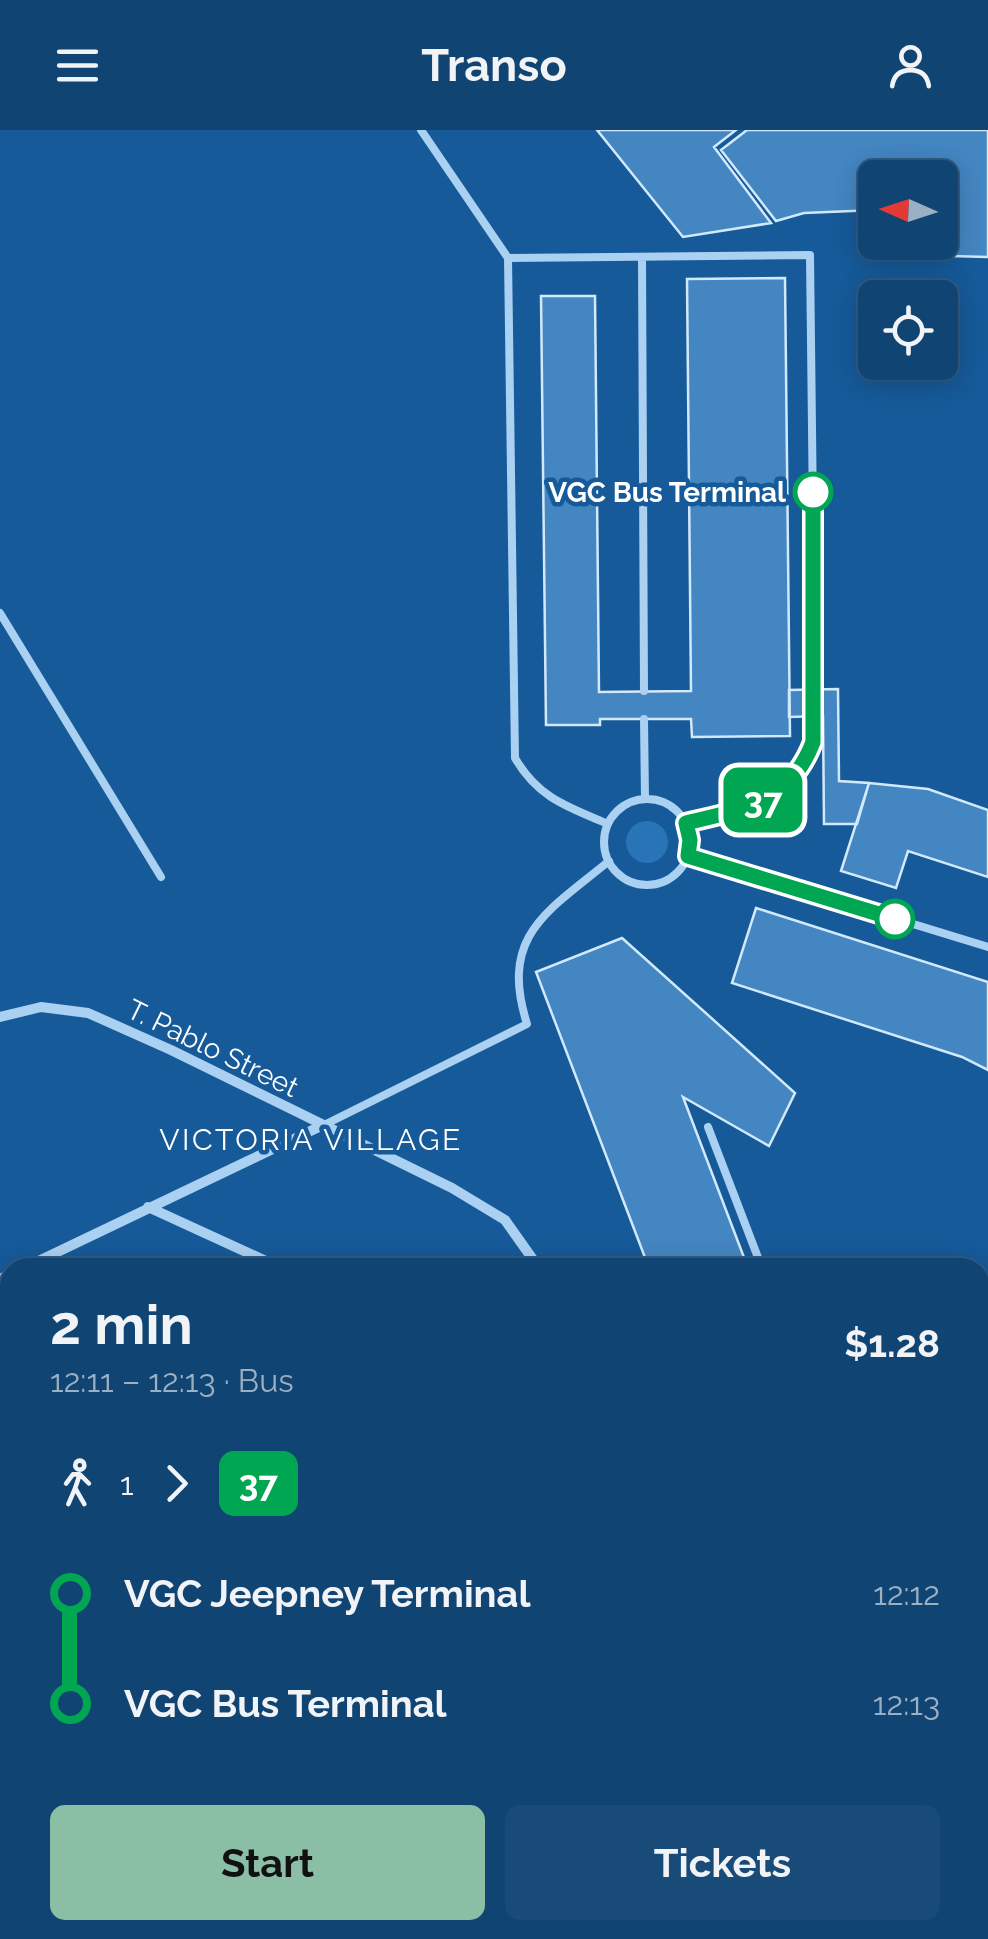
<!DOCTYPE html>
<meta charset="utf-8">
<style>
body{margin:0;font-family:Raleway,sans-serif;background:#194b78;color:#f1f3f6;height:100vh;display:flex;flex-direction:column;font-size:38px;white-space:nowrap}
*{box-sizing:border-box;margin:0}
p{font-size:32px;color:#9cb0c4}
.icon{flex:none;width:55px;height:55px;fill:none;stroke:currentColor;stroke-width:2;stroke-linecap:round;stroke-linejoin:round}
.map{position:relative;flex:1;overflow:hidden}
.drawer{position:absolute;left:0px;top:1128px;width:990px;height:682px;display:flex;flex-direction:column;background:#104473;border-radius:30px 30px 0 0;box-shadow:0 5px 25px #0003,0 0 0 2px #305c85}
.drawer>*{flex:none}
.badge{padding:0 20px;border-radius:15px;font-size:35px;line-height:65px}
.needle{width:65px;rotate:273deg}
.fabs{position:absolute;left:858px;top:30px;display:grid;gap:20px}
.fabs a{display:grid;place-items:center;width:100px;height:100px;border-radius:15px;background:#104473;box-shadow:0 5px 25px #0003,0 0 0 2px #305c85;font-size:50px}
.map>.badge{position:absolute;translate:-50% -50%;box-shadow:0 0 0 5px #fff}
.legs{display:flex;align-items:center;gap:15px;height:110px;padding:0 50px;font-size:32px}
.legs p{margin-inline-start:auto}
.head{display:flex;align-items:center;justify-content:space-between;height:170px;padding:0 50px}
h1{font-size:55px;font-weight:700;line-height:75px}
.primary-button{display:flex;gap:20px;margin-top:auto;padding:20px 50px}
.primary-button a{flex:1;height:115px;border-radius:15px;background:#8abfa5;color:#111;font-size:40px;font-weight:700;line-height:115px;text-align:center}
.primary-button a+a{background:#194b78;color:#f1f3f6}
ul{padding:0 50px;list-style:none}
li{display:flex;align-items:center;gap:35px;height:110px;font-size:38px}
li i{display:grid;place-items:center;width:15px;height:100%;margin:0 12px;background:currentColor}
li i::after{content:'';width:25px;height:25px;margin:-12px;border:8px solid;border-radius:50%;background:#104473}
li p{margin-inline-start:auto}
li:first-child i{background:linear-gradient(#0000 50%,currentColor 0)}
li:last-child i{background:linear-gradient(currentColor 50%,#0000 0)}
header{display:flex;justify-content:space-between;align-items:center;height:130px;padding:0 50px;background:#104473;font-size:45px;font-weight:700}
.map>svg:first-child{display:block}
</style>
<header><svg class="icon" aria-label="menu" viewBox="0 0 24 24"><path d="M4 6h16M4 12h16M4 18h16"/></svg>Transo<svg class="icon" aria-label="person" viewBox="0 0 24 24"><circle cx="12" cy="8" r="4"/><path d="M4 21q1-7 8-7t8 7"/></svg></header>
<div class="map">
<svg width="988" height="1809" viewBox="0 0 988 1809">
<rect width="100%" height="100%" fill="#165a99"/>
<path fill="#2974b7" d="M626 712a21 21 0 1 1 42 0a21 21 0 1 1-42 0Z"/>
<path fill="#4486c2" stroke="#d2e9fc" stroke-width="2.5" d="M597,0H736L714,17L771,93L683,107Z
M747,0H988V127L950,126L933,112H940V48H875V80L804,83L776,91L721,20Z
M785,148L790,606L692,607L691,589H600V595H546L541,166H595L599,562L691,561L687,149Z
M838,559L839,651L869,653L857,694H824L823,586L789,587V560Z
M869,653L928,659L988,680V747L908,721L896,758L841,741Z
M756,778L988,852V940L962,927L732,853Z
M622,808L795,963L769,1016L683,967L748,1138H649L536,842Z
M980,1296L988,1314V1336L980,1340Z
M0,1341L10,1345V1478L0,1473Z"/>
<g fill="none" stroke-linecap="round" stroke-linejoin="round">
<path stroke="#aad0f2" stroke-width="8" d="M421,0L508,128L515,628C538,668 568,677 608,694
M642,127L644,561
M508,128L810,125L815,559
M0,483L161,747
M644,589L645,669
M604 712a43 43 0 1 1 86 0a43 43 0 1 1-86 0Z
M686,693C754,677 808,668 816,587
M688,725L988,817
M322,996L527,894C499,805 547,782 609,731
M708,997L762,1138"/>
<path stroke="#aad0f2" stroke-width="10" d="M0,887L41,877L88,883L171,920L452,1058L505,1090L539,1138
M148,1077L281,1138
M24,1138L321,996
M0,1149L10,1144
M0,1218L10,1222"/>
<path stroke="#d9ebfc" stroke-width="20" d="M980,1412L988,1408
M118,1809L137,1800"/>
<path stroke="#fff" stroke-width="30" d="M980,1485L988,1481
M980,1595L988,1591
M271,1809L291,1800
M523,1809L542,1800"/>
</g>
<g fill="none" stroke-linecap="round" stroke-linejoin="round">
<g stroke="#fff" stroke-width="22">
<path id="line-1" d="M813,362V612C790,673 744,679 686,693L690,710L688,726L895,789"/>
</g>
<use href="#line-1" stroke="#00a651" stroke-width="15"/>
</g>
<g fill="#fff" stroke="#00a651" stroke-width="5">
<circle cx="813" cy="362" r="18"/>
<circle cx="895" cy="789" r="18"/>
</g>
<g text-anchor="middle" stroke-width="9" stroke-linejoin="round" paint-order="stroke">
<g font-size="28" font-weight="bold" fill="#fff" stroke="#165a99" text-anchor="end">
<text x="786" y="372">VGC Bus Terminal</text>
</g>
<g font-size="28" fill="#fff" stroke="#165a99">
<text transform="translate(213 918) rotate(26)" y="10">T. Pablo Street</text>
</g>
<g font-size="30" letter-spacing="2.5" fill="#fff" stroke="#165a99">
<text x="311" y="1020">VICTORIA VILLAGE</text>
</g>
</g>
</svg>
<div class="fabs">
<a><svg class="needle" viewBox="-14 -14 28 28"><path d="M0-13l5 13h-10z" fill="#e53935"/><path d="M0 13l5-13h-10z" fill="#9cb0c4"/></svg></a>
<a><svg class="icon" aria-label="locate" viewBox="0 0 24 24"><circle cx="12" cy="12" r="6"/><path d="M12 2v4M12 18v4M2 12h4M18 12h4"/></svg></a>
</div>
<b class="badge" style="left:763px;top:670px;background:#00a651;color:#fff">37</b>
<section class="drawer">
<div class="head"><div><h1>2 min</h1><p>12:11 – 12:13 · Bus</p></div><b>$1.28</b></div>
<div class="legs"><svg class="icon" aria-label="walk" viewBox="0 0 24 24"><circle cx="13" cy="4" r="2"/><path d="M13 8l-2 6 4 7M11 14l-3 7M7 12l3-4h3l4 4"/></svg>1<svg class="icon" aria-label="forward" viewBox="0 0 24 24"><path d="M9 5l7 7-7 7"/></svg><b class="badge" style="background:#00a651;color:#fff">37</b></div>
<ul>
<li><i style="color:#00a651"></i><b>VGC Jeepney Terminal</b><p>12:12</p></li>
<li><i style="color:#00a651"></i><b>VGC Bus Terminal</b><p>12:13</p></li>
</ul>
<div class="primary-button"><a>Start</a><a>Tickets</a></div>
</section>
</div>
